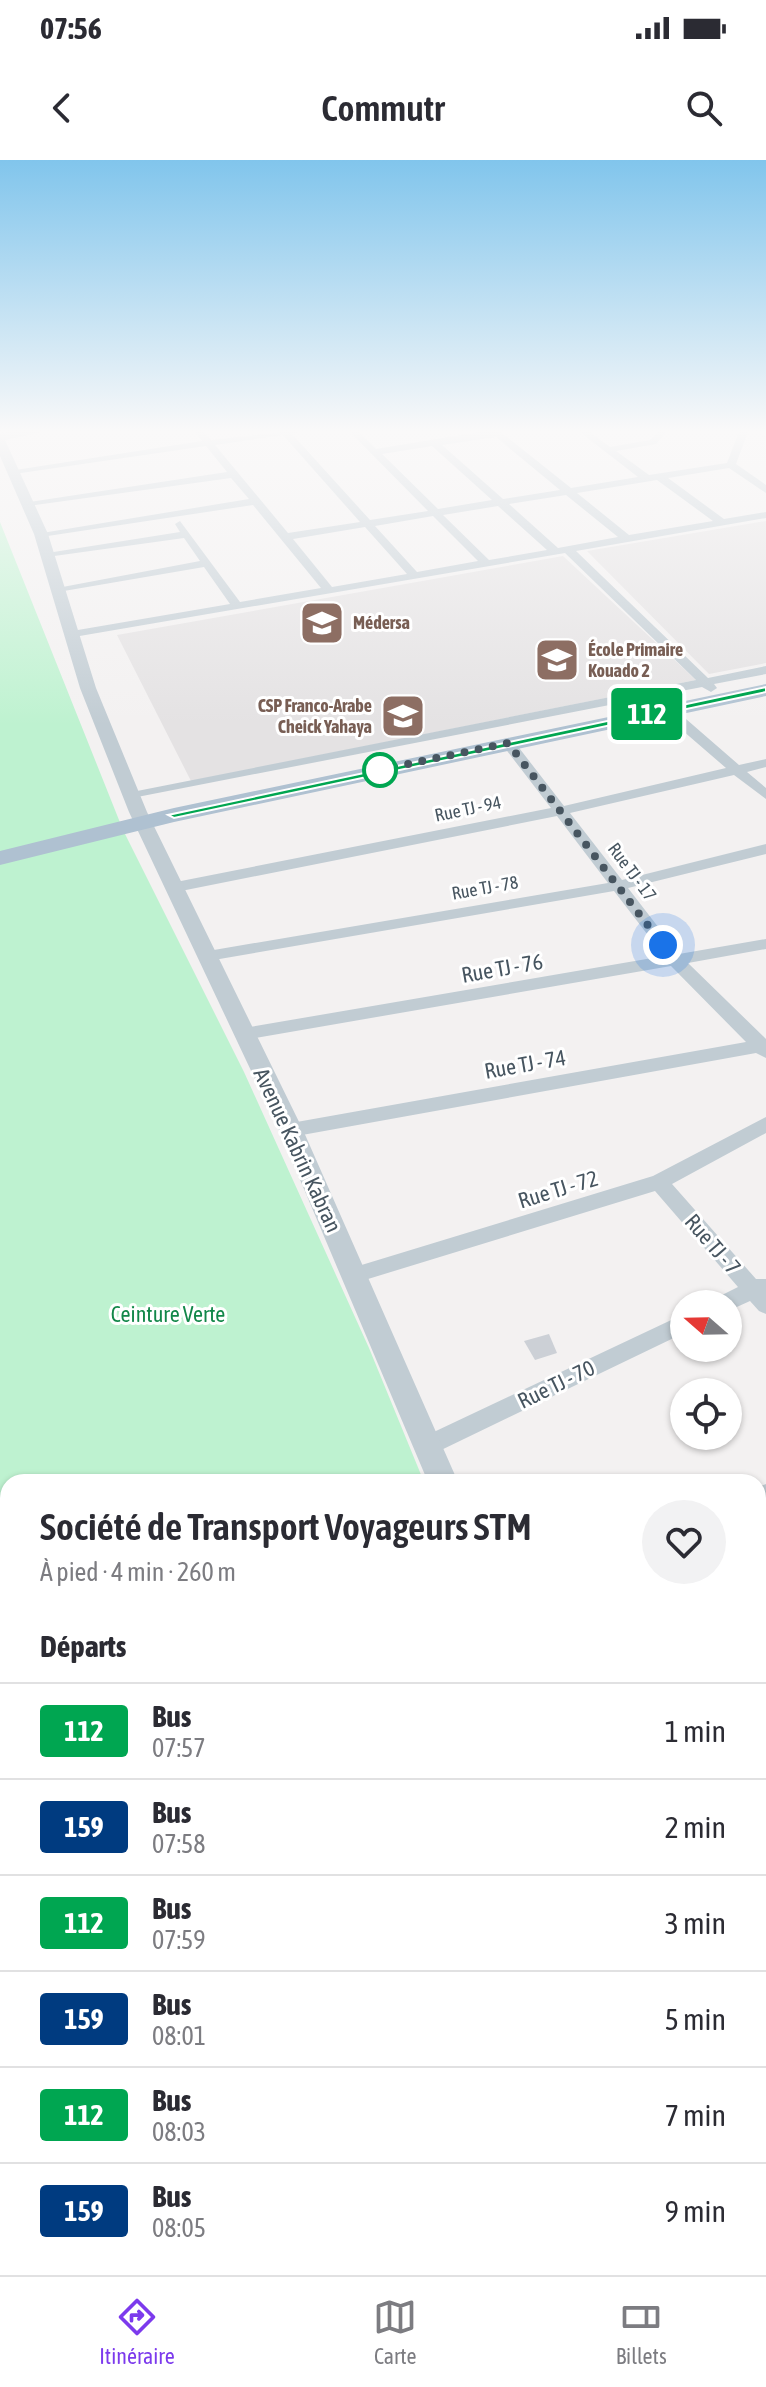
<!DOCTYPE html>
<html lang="fr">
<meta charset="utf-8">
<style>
body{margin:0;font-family:"Asap Condensed",sans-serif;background:#f2f2f3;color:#2b2b33;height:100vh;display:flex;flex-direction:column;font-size:30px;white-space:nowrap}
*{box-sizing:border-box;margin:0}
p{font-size:26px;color:#7c7c81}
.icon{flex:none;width:44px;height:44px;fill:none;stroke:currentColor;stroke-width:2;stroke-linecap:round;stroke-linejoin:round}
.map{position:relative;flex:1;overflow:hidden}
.sheet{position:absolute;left:0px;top:1314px;width:766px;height:802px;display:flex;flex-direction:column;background:#fff;border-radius:24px 24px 0 0;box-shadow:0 2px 6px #0004}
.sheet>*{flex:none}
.badge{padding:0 16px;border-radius:6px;font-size:28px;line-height:52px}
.needle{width:52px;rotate:290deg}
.controls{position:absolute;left:670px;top:1130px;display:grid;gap:16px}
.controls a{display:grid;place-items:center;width:72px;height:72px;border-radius:50%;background:#fff;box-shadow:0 2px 6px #0004;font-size:40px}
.you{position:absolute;width:40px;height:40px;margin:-20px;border:6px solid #fff;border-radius:50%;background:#1a73e8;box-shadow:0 0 0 12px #1a73e833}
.map>.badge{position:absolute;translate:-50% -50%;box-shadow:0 0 0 4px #fff}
h2{padding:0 40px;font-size:30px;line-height:72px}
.round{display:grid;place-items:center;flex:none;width:84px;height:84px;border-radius:42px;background:#f2f2f3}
.head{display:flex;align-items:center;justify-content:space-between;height:136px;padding:0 40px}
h1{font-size:38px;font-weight:600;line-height:60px}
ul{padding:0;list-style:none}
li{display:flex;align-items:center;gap:24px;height:96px;padding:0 40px;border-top:2px solid #e1e1e2}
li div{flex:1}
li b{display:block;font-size:30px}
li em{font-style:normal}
li .badge{min-width:88px;font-weight:700;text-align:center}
.status{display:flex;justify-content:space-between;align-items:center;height:56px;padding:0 40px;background:#fff;direction:ltr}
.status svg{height:22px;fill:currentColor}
header{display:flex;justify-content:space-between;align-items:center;height:104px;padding:0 40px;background:#fff;font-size:36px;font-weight:600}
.dock{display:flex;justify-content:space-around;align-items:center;height:112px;border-top:2px solid #e1e1e2;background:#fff;font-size:22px;color:#7c7c81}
.dock a{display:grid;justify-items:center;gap:4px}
.dock .active{color:#7c3aed}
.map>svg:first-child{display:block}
</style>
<div class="status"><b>07:56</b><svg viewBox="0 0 49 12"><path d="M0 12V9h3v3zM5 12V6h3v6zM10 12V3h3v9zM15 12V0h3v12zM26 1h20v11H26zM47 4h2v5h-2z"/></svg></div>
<header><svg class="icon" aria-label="back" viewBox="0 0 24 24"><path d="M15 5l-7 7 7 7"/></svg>Commutr<svg class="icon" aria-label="search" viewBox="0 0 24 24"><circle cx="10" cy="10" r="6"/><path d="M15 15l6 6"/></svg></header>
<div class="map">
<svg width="766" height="2115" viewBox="0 0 766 2115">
<rect width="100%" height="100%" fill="#f3f1f1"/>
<path fill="#e4e2e3" d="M766,361V503L709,514L587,391Z
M563,396L696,520L191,621L117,475Z"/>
<path fill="#bef2d0" d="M0,362L123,670L244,912L369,1188L424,1322H8V2108H749L752,2115H0Z"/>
<path fill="#ccd0d6" d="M549,1174L557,1193L535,1200L524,1181Z"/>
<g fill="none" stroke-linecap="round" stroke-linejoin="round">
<path fill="#c1ccd3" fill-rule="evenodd" d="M193,269H202L211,280L309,269L292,274L370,360L428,351L347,269H356L376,289L497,269L571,328L638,317L576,269H586L610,287L650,280L660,269H669L656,284L616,291L649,315L727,303L740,269H749L736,304L766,325V333L729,308L668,318L724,359L766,352V358L576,391L708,518L766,506V514L714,524L717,528L711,532L702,527L127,639L125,636L132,632L696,520L565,393L68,478L66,475L72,471L230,444L204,407L58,432L52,429L200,401L184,378L47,397L41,394L180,372L175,364L180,361L240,442L321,428L253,345L41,377L36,374L249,339L231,318L28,346L23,343L227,312L206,286L14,314L9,311L202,281ZM283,275L360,362L288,373L215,285ZM496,277L560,330L503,339L442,285ZM432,286L492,340L438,349L382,294ZM657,320L713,361L629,375L577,333ZM566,335L618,377L558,388L509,344ZM498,346L547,390L489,400L443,355ZM433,356L478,401L417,412L375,366ZM365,367L407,414L332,427L293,379Z
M653,539H663L739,605L766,599V607L747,612L766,628V639L734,615L570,653L622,720L766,684V694L628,728L679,794L766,779V789L688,803L766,879V898L756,893L291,977L284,975L282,970L291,963L746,882L671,806L244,880L238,878L235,874L238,870L244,868L664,796L614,731L208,801L200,796L208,791L608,723L557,656L176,732L168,727L176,722L551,648L501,583L508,579L513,580L564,646L726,608L653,545Z
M766,957V973L672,1024L756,1119H766V1154L759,1151L750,1141L728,1151V1144H712L716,1138L738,1127L655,1031L355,1123L348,1121L345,1115L348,1109L355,1107L653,1016Z
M684,1154V1173L435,1293L427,1296L419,1293L415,1286L419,1279Z
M766,1324V1348L758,1351V1327Z
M766,1571V1600L758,1604V1575Z
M766,1904V1939L758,1942V1908Z"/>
<path fill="#c1ccd3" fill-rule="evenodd" d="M29,269H56L5,280L48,374L96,528L147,652L303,970L458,1322H428L279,970L129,652L80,528L34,374L0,296V273Z
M758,2038L766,2042V2101L758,2098Z"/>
<path fill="#afc1d1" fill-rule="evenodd" d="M766,524V536L174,662L0,705V691L174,648Z"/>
</g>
<linearGradient id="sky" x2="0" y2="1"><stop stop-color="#81c5ec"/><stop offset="0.48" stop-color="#faf9f9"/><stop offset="1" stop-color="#faf9f9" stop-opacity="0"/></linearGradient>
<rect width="766" height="565" fill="url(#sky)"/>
<path fill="#00a651" stroke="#fff" stroke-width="2" d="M766,527V532L174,658L168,655Z"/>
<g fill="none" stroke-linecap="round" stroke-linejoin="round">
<path stroke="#475560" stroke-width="8" stroke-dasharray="0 14.4" d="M380,610L508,583L663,785"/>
</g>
<defs>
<g id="school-square" transform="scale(2.3)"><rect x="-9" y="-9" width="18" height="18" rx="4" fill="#8d6e63" stroke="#fff"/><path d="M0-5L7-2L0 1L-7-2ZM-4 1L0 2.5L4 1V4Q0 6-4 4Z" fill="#fff"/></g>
</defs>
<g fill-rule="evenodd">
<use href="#school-square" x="322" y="463"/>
<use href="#school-square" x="557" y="500"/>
<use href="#school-square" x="403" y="556"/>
</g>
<circle fill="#fff" stroke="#00a651" stroke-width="4" cx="380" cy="610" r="16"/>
<g text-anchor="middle" stroke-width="6" stroke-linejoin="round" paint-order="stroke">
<g font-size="18" font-weight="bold" fill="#785e54" stroke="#fff" text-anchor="start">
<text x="353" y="469">Médersa</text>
<text x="588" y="496">École Primaire<tspan x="588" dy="21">Kouado 2</tspan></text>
<text x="372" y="552" text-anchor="end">CSP Franco-Arabe<tspan x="372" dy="21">Cheick Yahaya</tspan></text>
</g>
<g font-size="18" fill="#475560" stroke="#fff">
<text transform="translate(468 649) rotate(-12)" y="6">Rue TJ - 94</text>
<text transform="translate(632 712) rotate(53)" y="6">Rue TJ - 17</text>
<text transform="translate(485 728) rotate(-10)" y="6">Rue TJ - 78</text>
</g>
<g font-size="22" fill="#475560" stroke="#fff">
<text transform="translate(502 808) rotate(-10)" y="8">Rue TJ - 76</text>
<text transform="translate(525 904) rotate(-10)" y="8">Rue TJ - 74</text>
<text transform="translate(298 990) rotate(65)" y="8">Avenue Kabrin Kabran</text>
<text transform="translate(558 1029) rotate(-17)" y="8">Rue TJ - 72</text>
<text transform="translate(713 1084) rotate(49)" y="8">Rue TJ - 7</text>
<text transform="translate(556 1224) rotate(-26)" y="8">Rue TJ - 70</text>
</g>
<g font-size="22" fill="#128749" stroke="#fff">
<text x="168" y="1162">Ceinture Verte</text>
</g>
</g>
</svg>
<div class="controls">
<a><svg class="needle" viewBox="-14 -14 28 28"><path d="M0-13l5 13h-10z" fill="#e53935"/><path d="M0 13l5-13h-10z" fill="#7c7c81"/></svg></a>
<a><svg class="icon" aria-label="locate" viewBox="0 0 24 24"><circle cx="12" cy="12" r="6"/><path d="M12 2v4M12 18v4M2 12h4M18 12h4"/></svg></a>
</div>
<div class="you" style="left:663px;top:785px"></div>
<b class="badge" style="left:647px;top:554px;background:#00a651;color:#fff">112</b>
<section class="sheet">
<div class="head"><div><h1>Société de Transport Voyageurs STM</h1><p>À pied · 4 min · 260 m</p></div><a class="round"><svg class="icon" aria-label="heart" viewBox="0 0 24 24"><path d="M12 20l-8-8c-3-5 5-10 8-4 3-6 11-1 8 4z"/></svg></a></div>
<h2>Départs</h2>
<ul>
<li><span class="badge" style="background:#00a651;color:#fff">112</span><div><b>Bus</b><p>07:57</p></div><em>1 min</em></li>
<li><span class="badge" style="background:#003b80;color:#fff">159</span><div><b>Bus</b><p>07:58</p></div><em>2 min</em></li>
<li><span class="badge" style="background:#00a651;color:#fff">112</span><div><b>Bus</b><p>07:59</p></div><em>3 min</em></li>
<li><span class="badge" style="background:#003b80;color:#fff">159</span><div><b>Bus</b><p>08:01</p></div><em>5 min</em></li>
<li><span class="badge" style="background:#00a651;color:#fff">112</span><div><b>Bus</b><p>08:03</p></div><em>7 min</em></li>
<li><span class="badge" style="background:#003b80;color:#fff">159</span><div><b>Bus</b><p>08:05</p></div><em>9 min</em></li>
</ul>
</section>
</div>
<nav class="dock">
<a class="active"><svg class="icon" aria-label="directions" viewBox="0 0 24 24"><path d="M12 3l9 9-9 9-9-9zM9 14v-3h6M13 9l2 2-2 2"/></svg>Itinéraire</a>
<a><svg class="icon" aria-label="map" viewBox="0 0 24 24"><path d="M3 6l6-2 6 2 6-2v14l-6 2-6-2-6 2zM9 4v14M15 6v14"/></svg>Carte</a>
<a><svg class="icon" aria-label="tickets" viewBox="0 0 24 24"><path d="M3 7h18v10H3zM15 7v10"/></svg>Billets</a>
</nav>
